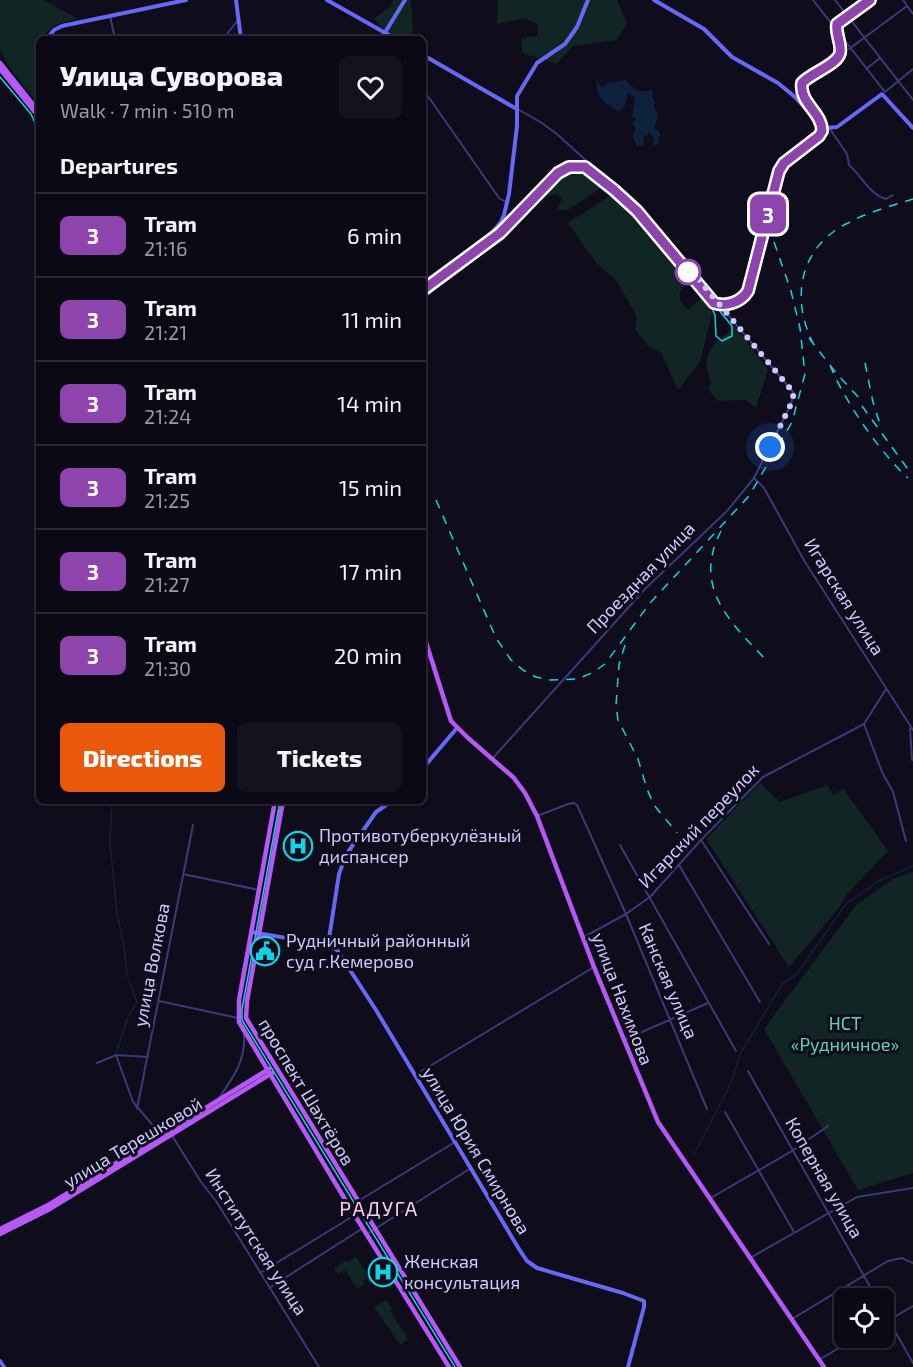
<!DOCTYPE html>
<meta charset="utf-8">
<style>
body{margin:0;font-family:"Exo 2",sans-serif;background:#14121e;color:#f1f3f6;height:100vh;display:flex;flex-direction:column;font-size:22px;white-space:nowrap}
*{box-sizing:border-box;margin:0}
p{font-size:20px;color:#9a9aa0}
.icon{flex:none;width:33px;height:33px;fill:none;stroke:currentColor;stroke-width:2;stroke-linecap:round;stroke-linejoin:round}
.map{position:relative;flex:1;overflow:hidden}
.drawer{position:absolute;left:36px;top:36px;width:390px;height:768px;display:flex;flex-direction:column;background:#0b0915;border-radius:9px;box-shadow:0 2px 4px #0004,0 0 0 2px #2b2a34}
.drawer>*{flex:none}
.badge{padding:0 12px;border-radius:9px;font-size:21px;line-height:39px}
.buttons{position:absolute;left:834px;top:1288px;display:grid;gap:12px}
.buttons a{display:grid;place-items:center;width:60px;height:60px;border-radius:9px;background:#0b0915;box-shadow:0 2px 4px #0004,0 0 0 2px #2b2a34;font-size:30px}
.you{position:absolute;width:30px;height:30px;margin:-15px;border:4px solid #fff;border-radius:50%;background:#1a73e8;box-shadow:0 0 0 9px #1a73e833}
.map>.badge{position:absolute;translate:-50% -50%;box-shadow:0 0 0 3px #fff}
h2{padding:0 24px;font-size:22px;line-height:54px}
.round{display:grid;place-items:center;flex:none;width:63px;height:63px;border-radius:9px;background:#14121e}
.summary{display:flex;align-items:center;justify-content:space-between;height:102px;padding:0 24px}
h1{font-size:28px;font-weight:800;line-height:45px}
.cta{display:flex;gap:12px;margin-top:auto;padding:12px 24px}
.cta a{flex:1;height:69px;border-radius:9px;background:#ea580c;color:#fff;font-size:24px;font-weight:800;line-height:69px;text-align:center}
.cta a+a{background:#14121e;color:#f1f3f6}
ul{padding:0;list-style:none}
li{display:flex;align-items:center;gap:18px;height:84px;padding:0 24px;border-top:2px solid #2b2a34}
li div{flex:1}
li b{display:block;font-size:22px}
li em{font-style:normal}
li .badge{min-width:66px;font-weight:700;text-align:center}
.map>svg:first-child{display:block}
</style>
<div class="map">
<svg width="913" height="1367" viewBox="0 0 913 1367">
<rect width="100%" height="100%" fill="#0f0c1c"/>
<path fill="#102524" d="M0,0H44L78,19C62,22 51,24 42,39H39V106L10,68L0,50Z
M393,0H411L413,31L407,39C395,39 381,29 374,19L391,5Z
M498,0H617L627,23L617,40L573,46L557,64L522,53V38L538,36V25L525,18L497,24Z
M579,168L593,175L604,186L568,210H557L562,199L557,194L543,198L538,196L560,174Z
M614,193L689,280C679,290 675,297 686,308L689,309L703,297L712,313L700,362L678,390L661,353L647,345L635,329L637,316L615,279L596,263L568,223Z
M735,326L768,370L756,408L745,400L718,401L708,389L711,383C699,351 713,346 735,326Z
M760,783L780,802L827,785L834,795L843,788L888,851L847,894L841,905L789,967L706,839Z
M913,872V1173L858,1190L764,1029L856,905L893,879Z
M356,1257L372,1281L370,1283L366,1279L363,1281L365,1284L357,1289L345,1270L338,1274L334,1268L347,1260L348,1262Z
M386,1300L392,1309L390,1311L408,1339L400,1345L374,1307Z"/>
<path fill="#0e223e" d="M597,80L602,88L607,83L625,80C634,88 635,93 649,91L651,89L653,91L652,97L655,102L654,106L658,116L654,129L658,130L661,136L658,138L659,143L653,146L654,139L650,133L643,138L644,145L637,146L633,137L635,127L632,123L636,119L632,116L635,98L628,93L625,105L619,112C606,102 595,100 597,80Z"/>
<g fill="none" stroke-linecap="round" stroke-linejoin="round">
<path stroke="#0e223e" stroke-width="1.5" d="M112,801L110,843L117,914L124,945L127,975L137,1002L128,1017L116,1054
M693,1156L732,1081L740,1054L782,984L796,975L846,904L877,882L913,866"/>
<path stroke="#3b3a78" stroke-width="2" d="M813,0L885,92
M835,0L913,100
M903,0L913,14
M846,15L868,0
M110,16L115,39
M223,39L238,20
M849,49L907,6
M866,69L880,58
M423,89L499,198L506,202
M885,92L913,69
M830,129L847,154L849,165C861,175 870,195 886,199L893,195
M754,478L764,488L805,562L913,730
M864,724L882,772L893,792L906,841
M910,728L912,760
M492,759L646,588L727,511L754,478L791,404L794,393L634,204L558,135L542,123L516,108
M537,816L568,804L574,803L577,805L626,914L707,1109
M701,840L769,944
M620,845L736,1051
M679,865L760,1002
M183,874L259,890
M584,937L626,914L650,897L701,840L763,777L864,724L886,689
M159,1001L238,1018
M626,1039L708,1003
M116,1055L148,1057
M97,1063L116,1055L133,1102L161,1135
M748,1071L877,1299
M415,1075L594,967
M219,1098C233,1078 246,1060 244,1035
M137,1109L193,825
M725,1112L794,1232
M171,1134L201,1182L216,1201L319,1367
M709,1199L792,1151L828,1126
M350,1206L455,1142
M367,1234L471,1168
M750,1258L857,1197L913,1188
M260,1273L355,1215
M269,1288L363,1228
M884,1312L913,1363
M792,1319L888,1261L902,1258L913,1263
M889,1320L913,1306
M819,1360L855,1338"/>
<path stroke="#6768f5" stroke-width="4" d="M236,0L241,39
M327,0L396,39
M654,0L704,29L732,57L778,83L795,97L825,128L837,127L882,94L913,128
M47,39L54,30L62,26L186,0
M381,39L405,0
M423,55L515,108
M423,286L484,242L501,222L504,215L509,194L517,126V96L537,63L565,44L577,27L588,0
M423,768L457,728
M251,932L328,945L337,950L376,1010L519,1249L527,1261L537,1268L623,1293L644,1301V1307L628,1367
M328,945L339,874L346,855L376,812L392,801
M0,1361L4,1367"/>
<path stroke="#b658f5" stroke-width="4.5" d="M0,63L39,112
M0,69L39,117
M423,633L451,721L467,737L514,778L525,793L537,816L594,967L658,1122L824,1367
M275,801L239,1000V1022L349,1206L449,1367
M283,801L247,1001L246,1018L460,1367
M0,1229L50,1204L269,1069
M0,1234L48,1210L272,1073"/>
<path stroke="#0ed4e4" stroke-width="1.5" d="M0,77L31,114L39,132
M423,293L501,235L557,176L569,169L578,168L587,171L628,206L710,304C724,312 743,305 750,291L782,168L820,138L825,132C824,114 803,104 804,86C812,72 834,71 840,55C845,44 834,33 840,23L873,0
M710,304L715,315L716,336L722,341L732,336V326L713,303
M280,801L242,1009V1020L455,1367"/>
<path stroke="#0ed4e4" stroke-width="1.5" stroke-dasharray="9 8" stroke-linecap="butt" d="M809,338L836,373L861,400
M814,345C790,299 799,247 848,223C868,212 891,206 913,199
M865,363L873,402L880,424
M830,365C843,399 881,454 908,478
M862,406L910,472
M436,500L496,638L511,660L523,670L536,677L550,680L577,679L592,673L605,664L650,603L749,496L792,422L805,374L800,328L791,291L772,236
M721,531C692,587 730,622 766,660
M625,645L619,665L616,705L618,720L638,759L647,789L654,805L677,833"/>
</g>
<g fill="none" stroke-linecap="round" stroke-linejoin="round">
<g stroke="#fff" stroke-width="14">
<path id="line" d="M423,290L500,233L558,173L569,167H585L614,190L637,211L714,303C727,307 741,302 748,291L779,171L784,163L819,136L822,131C822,112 799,103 802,83C811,73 837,65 840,53C842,43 835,34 837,24L870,0"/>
</g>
<use href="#line" stroke="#8e44ad" stroke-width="9"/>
<path stroke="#cfcafc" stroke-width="6" stroke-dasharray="0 10.8" d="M688,272V267L794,393L791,404L770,447"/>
</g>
<defs>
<g id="hospital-ring" transform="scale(1.5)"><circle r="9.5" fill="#0f0c1c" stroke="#0ed4e4" stroke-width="1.5"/><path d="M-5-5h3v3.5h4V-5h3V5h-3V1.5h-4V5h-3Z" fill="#0ed4e4"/></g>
<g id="civic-ring" transform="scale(1.5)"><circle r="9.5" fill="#0f0c1c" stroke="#0ed4e4" stroke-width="1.5"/><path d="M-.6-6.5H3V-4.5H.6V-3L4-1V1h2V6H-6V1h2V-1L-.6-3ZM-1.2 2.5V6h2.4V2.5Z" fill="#0ed4e4"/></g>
</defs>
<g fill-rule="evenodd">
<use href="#hospital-ring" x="298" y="846"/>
<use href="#civic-ring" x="265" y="951"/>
<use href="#hospital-ring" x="383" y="1272"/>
</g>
<circle fill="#fff" stroke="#8e44ad" stroke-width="3" cx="688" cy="272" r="12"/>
<g text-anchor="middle" stroke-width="6" stroke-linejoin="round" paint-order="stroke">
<g font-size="18" fill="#cfcafc" stroke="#0f0c1c">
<text transform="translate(641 578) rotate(-46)" y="6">Проездная улица</text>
<text transform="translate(844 597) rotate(58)" y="6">Игарская улица</text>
<text transform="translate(699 826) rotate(-46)" y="6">Игарский переулок</text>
<text transform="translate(152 965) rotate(-79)" y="6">улица Волкова</text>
<text transform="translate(668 981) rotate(67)" y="6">Канская улица</text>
<text transform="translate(622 999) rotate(69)" y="6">улица Нахимова</text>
<text transform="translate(306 1092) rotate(59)" y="6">проспект Шахтёров</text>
<text transform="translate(133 1143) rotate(-31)" y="6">улица Терешковой</text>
<text transform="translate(476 1151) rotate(59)" y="6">улица Юрия Смирнова</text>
<text transform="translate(824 1178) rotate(60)" y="6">Коперная улица</text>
<text transform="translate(256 1242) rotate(57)" y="6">Институтская улица</text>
</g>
<g font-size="18" fill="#cfcafc" stroke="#0f0c1c" text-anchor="start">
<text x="319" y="842">Противотуберкулёзный<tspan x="319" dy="21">диспансер</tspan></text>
<text x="286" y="947">Рудничный районный<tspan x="286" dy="21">суд г.Кемерово</tspan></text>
<text x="404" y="1268">Женская<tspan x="404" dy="21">консультация</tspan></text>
</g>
<g font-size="18" fill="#5cd6b4" stroke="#0f0c1c">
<text x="845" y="1030">НСТ<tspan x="845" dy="21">«Рудничное»</tspan></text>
</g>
<g font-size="20" letter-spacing="1.5" fill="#fcccec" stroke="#0f0c1c">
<text x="379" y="1216">РАДУГА</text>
</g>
</g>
</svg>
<div class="buttons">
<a><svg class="icon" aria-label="locate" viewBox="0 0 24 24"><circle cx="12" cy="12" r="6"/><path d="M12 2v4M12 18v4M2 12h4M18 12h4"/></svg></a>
</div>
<div class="you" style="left:770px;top:447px"></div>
<b class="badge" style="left:768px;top:214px;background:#8e44ad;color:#fff">3</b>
<section class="drawer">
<div class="summary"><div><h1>Улица Суворова</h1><p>Walk · 7 min · 510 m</p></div><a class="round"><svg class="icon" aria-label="heart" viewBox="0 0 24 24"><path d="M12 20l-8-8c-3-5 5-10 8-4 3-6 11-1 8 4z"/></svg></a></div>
<h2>Departures</h2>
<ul>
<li><span class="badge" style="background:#8e44ad;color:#fff">3</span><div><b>Tram</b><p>21:16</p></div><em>6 min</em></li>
<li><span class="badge" style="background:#8e44ad;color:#fff">3</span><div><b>Tram</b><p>21:21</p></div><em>11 min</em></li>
<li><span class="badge" style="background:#8e44ad;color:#fff">3</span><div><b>Tram</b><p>21:24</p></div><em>14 min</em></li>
<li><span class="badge" style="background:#8e44ad;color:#fff">3</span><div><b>Tram</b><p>21:25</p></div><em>15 min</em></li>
<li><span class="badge" style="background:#8e44ad;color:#fff">3</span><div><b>Tram</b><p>21:27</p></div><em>17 min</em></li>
<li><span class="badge" style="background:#8e44ad;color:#fff">3</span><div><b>Tram</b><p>21:30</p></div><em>20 min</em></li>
</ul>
<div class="cta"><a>Directions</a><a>Tickets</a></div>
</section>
</div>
